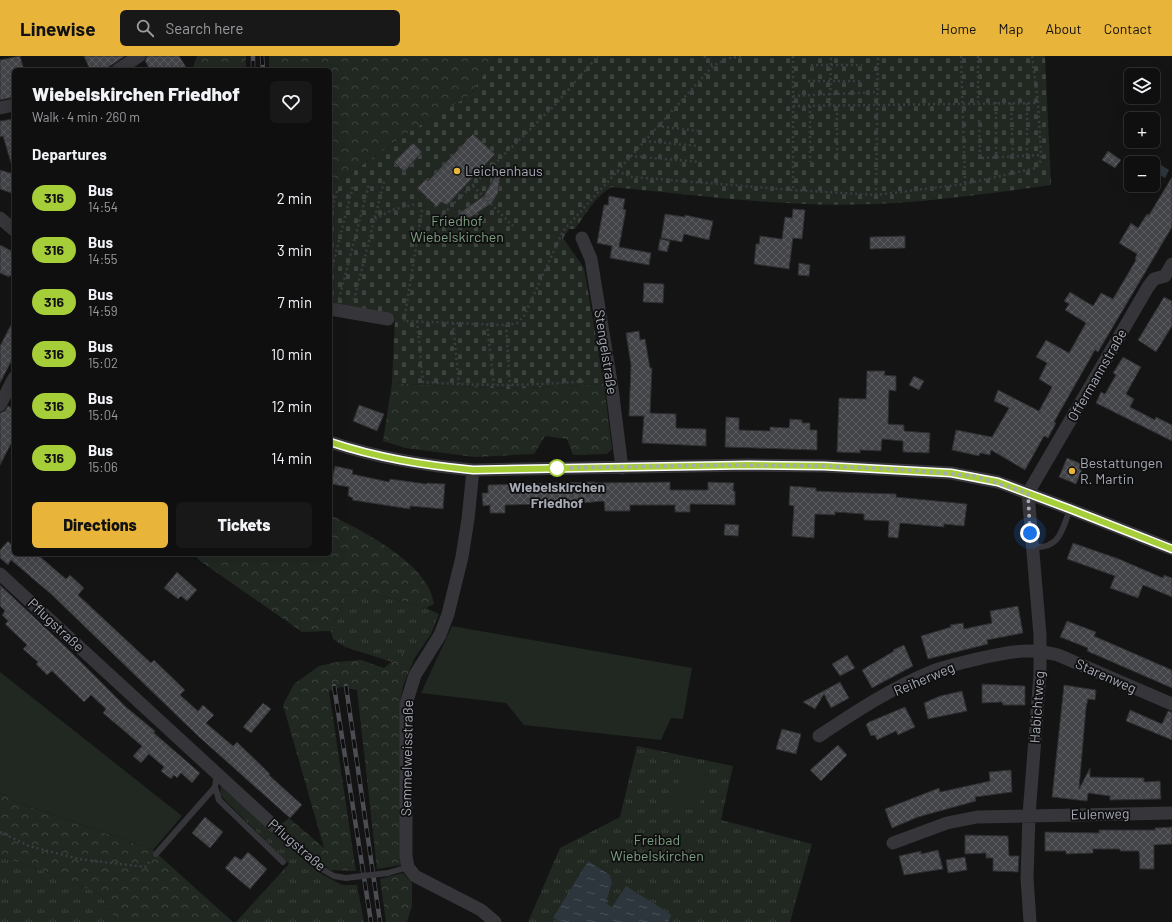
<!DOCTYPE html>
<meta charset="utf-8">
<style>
body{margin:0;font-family:Barlow,sans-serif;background:#181819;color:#f1f3f6;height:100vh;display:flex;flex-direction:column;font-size:15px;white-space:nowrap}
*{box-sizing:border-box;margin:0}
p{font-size:13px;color:#9b9c9f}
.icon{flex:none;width:22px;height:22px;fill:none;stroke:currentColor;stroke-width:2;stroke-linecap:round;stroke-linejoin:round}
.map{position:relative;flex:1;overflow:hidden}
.panel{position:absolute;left:12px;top:12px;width:320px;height:488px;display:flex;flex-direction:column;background:#0f0f10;border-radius:6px;box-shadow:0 4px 16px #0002,0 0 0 1px #2f2f30}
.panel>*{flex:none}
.badge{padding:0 8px;border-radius:13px;font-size:14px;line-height:26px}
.buttons{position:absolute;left:1124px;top:12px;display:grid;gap:8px}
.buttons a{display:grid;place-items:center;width:36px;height:36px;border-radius:6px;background:#0f0f10;box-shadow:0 4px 16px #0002,0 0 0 1px #2f2f30;font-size:20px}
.you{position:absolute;width:20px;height:20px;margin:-10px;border:3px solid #fff;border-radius:50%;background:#1a73e8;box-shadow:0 0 0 6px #1a73e833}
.map>.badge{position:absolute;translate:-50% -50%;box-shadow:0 0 0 2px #fff}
h2{padding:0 20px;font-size:15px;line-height:36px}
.round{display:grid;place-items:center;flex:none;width:42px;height:42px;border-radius:6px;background:#181819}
.summary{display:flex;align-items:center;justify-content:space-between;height:68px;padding:0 20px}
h1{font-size:19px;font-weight:800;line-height:30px}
.button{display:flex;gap:8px;margin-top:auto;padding:8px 20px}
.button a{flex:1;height:46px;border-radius:6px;background:#e8b439;color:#111;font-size:16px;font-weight:800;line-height:46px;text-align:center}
.button a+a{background:#181819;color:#f1f3f6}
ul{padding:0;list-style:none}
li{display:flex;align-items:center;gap:12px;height:52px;padding:0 20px}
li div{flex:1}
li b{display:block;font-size:15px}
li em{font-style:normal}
li .badge{min-width:44px;font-weight:700;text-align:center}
header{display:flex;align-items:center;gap:24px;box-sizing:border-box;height:56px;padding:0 20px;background:#e8b439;color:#111}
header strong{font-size:19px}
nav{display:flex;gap:22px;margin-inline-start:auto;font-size:14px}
.search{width:280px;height:36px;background:#181819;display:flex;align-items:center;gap:10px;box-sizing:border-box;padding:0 14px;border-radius:6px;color:#9b9c9f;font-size:15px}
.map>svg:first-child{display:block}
</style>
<header>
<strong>Linewise</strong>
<div class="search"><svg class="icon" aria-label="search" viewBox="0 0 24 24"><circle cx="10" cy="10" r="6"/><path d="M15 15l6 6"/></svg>Search here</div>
<nav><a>Home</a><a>Map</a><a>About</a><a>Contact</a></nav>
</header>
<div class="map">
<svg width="1172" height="866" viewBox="0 0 1172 866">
<defs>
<pattern id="grass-tufts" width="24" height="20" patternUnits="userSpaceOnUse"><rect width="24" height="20" fill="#202821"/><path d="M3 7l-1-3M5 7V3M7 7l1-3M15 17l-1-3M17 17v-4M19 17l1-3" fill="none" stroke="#3d443f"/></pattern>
<pattern id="forest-crowns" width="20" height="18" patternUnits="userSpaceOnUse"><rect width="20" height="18" fill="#202821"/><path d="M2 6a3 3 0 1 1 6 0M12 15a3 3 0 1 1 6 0" fill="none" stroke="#3d443f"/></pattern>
<pattern id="cemetery-stones" width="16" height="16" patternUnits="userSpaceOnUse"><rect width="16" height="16" fill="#202821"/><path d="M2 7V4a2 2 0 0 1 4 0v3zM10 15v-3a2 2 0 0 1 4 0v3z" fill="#3d443f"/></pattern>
<pattern id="water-ripples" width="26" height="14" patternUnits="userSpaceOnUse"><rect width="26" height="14" fill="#2e363d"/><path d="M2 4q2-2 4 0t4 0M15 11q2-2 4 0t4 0" fill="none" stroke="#495057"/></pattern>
<pattern id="building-cross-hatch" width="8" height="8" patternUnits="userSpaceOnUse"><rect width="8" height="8" fill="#434448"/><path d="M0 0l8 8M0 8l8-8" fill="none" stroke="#5b5c60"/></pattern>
</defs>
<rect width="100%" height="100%" fill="#141415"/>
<path fill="url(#grass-tufts)" d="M362,534L426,552L439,558L431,578L414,603L403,597L392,606L345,591L333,583L331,575L346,539Z
M637,690L733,710L721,764L812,788L790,866H668L672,859L612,851L606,847L612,827L553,862L560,866H528L560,792L620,761Z
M221,730L318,816L342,829H357L364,866H236L289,808L220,739Z
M0,800L64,822L100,838L117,866H0Z"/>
<path fill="url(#forest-crowns)" d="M197,0H246V14H192Z
M269,0H497L469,40L409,76L350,118L330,129V14H269Z
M392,327L510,333L604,328L612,393L607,398L573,399L567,383L545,380L534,398L475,401L405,392L383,385Z
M330,459C362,474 430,509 434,548L426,552L362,534L346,539L331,575L302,576L200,505L194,498H330Z
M403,597L414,603L403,630L400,646L401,809L377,813L357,634L341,631L329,635L356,815L330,814L279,770L289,762L324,792L283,649L294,628L319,610L337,606L361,604L384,612Z
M0,737L12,744L153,794L233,866H117L100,838L64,822L0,800Z
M403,817L412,827V850L407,866H386L380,823Z"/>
<path fill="url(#cemetery-stones)" d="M497,0H1045L1051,129C992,137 932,146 873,148C786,152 698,139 612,131C596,139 585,159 575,173H569L563,182L584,212L604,328L510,333L392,327L395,260L330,247V129L350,118L409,76L469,40Z"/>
<path fill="#202821" d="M452,570L692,612L683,663L671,662L661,684L524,669L506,647L421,637Z
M0,616L182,760L153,794L12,744L0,737Z
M684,711L709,720L697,755L672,746Z"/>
<path fill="url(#water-ripples)" d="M1153,104L1169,114L1165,122L1153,115V107H1151Z
M588,805L610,819L612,827L606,847L612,851L626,830L672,859L668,866H560L553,862Z"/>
<path fill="url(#building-cross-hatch)" stroke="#2e2e31" d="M20,0L24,14H14V41L0,44V4Z
M84,0H125L104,14H90Z
M147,0H179L188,14H150L145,5Z
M14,63V107H11L3,80L0,81V65Z
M473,78L495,98L447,149L441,146L437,151L417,132L426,123L428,125Z
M413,87L422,96L404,116L394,106Z
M1108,95L1121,104L1115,112L1102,104Z
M501,110L498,137L492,147L463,166L458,158L484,140Z
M0,114L14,118V138L0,133Z
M1172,121V171L1098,296L1095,294L1054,366L1056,367L1048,382L1044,380L1025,414L991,394L990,399L980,397L979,400L952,394L956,374L992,381L1009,352L994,345L998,334L1039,355L1052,331L1039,323L1047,307L1036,301L1046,284L1069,297L1086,267L1065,254L1069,248L1064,245L1070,236L1093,250L1101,237L1113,243L1136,204L1135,203L1137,198L1119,187L1131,167L1138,172L1147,158L1149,159Z
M609,140L625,143L623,153L626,154L619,191L651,197L649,209L610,202L612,190L597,187L604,149H608Z
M793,153L805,154L802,183L793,182L789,213L754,208L756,188H759L760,180L782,183L785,161L792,162Z
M665,158L685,161V159L713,165L709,184L684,178L682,186L661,182Z
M905,180V192L870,193V181Z
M660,183L670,185L667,196L658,194Z
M0,189L14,196V222L10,219L9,221L0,217Z
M799,207L810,209L809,220L798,219Z
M644,227L664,228L663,247L643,246Z
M1164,241L1172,245V270L1156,296L1138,284Z
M14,263V300L0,327V290Z
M639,275L640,284L645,283L650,312H652L650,357L676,358V372L706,373V390L642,387L644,360H629L631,309L626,277Z
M1123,301L1141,311L1126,338L1134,343L1130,351L1155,364L1156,361L1172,369V385L1096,347L1101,336L1105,338L1116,319L1113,317Z
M867,315H885L884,319L896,320V335L889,334L888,368L904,369V375L930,377L929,397L903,396V385L882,383L881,395L860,394V397L837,396L839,342L866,343Z
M914,320L924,325L919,334L909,329Z
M359,349L384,358L377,375L353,365Z
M8,350L14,353V382L0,409V357L5,355Z
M726,361L739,362V374L770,375V371L789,372L790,363L802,364V367H810V374H817V394L725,391Z
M1067,402L1084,409L1076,428L1059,421Z
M335,410L353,414L352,418L389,426L390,423L427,428V427L445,428L443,453L410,450V453L352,444L353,442L348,440L349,431L331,428Z
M595,426V427L670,426V434H708V426L734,427L733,435H735V449L690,448V456H675V449H630V455H605L604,445L551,450V448L505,449V457H490V449L483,450L482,437H488V429Z
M790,430L816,432V435L837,436L896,438V441L967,448L964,470L944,468V471L900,467L898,482L888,481L889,465L864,464V458L835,456V459L815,458L814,482L792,480L794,450L789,449Z
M725,468L739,469L738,480L724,479Z
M8,485L14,491V498H37L66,523L70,519L84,532L78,539L151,607L154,604L185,634L180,639L198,655L203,649L214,659L206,667L233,690L237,686L270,718L269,719L302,749L290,762L198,680L51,538L11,504L8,509L0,502V494Z
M1073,487L1119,503L1163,522L1164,519L1172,522V541L1143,529L1138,542L1110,532L1115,520L1067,503Z
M177,516L197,534L187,545L181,540L178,543L164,532Z
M0,529L70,595L126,651L155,675L154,677L200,717L192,727L181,717L177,722L174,719L171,723L161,715L164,711L149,698L141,707L133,700L142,690L103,657L106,653L91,639L84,646L52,615L47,619L36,608L38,606L23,593L27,589L5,568L8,565L2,559L5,555L0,550Z
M1018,550L1023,577L987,584L988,588L928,603L921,580L951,571L950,569L963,567L964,573L992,567L990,555Z
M1067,565L1096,576L1094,580L1172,614V632L1087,595L1088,592L1060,581Z
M904,589L913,610L872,632L862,614L894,595L893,594Z
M847,599L855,612L840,620L832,608Z
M840,626L849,642L831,652L824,638L815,653L803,646Z
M982,628L1025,630V649H1003L1002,646L982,647Z
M1064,629L1096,634L1095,644L1088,643L1086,652L1079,733L1090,712V721L1144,722V726L1160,725L1161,743L1110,744V740L1088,737L1087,745L1052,741Z
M962,635L967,655L928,663L924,647L940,640Z
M263,647L271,653L251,677L243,671Z
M905,651L915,671L898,679L896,675L877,684L875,679L871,680L866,669L869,666Z
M1130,654L1162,668L1168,655L1172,656V684L1126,665Z
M782,673L801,678L796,698L776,693Z
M838,689L847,699L821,725L810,714Z
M1011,714L1012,736L975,741L976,745L918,761L892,772L885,753L939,732L940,736L990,725L989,716Z
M205,761L223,776L210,792L192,777Z
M1172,771V788L1154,789V813H1140L1139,795H1120V793H1093V797L1066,798V795H1045V776L1099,777V774H1155V772Z
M965,779L1008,780L1009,800H1019L1018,816L993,815V802H986V797L965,798Z
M938,794L943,813L904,819L899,800L921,795V798Z
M248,796L267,813L250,833L225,812L235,800L241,804Z
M965,801L967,814L948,817L946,804Z"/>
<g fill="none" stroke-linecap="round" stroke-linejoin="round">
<path stroke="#3b3c41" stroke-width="2.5" stroke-dasharray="2 3" stroke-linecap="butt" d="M704,0L713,10
M793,0V134
M961,0L965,128
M978,0V46
M811,9H862
M808,25H862
M793,40L877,36
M996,46V102
M1011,47L1013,101
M1027,47V100
M830,49L831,0
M793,50L1038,47
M810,50V106
M979,64L980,102L1041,99
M657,70L699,75
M644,85L698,90
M630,100L700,106
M837,104V49
M617,115L632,121L793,134L876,139L965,128L1036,112L1040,107L1041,99L1038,47L1032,0
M473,130L513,170
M876,139L878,0
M422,154L404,265L506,269L517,267L524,260L563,175L713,10L726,3L743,0
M330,161L337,135
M440,161L555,49L598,0
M375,163L392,154L416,148
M330,220L353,130
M339,243L369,128
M354,244L384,126
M417,265L423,326C478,330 531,330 585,325
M453,267L459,328
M487,268L494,329
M506,269L510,330
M0,776L29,790L79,803L145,811L151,804"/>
<path stroke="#35353a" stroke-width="6" d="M1033,491C1060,493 1062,474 1070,453
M217,718L215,731L219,744L283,806
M275,771L322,813L334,820L346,822
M156,798L215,731
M388,817L408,811"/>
<path stroke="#35353a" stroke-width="13" d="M118,14L139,0
M0,52L14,49
M0,162L14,174
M582,182L591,203L612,332L622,412
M330,253L388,263
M0,349L14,322
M330,386C378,402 423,409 473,414L749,409L824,410L951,417L998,426L1070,453L1172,493
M473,414L468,463L462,501L448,558L440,579L415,619L406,648V800L408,811L415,820L481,854L495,866
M0,518L275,771
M819,680C855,656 893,631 933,615C950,609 969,605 986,601C1013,595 1032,592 1058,599L1172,648
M893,787L947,767L977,761L1172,757
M1030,866L1027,822L1029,759L1040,618V579L1028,437L1148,231L1154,223L1165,220L1172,208"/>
<g stroke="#4c4d53" stroke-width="4.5">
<path id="rail" d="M262,0L263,14
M253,14V0
M334,630L371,866
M346,630L380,866"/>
</g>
<use href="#rail" stroke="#0f0f10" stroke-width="3" stroke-dasharray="9" stroke-linecap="butt"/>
<path stroke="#35353a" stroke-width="6" d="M346,822L388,817"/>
</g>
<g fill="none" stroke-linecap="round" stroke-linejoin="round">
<g stroke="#fff" stroke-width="9">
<path id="line" d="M330,386C378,402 423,409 473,414L749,409L824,410L951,417L998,426L1070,453L1172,493"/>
</g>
<use href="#line" stroke="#a6ce39" stroke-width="6"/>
<path stroke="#a6aab5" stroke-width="4" stroke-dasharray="0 7.2" d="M557,412L727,409L824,410L908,414L975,420L1028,437L1030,477"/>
</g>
<g fill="#e8b439" stroke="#0f0f10" stroke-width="1.5">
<circle cx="457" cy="115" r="4"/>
<circle cx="1072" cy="415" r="4"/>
</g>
<circle fill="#fff" stroke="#a6ce39" stroke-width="2" cx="557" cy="412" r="8"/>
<g text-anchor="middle" stroke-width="3.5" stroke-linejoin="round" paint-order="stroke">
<g font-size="14" fill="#a6aab5" stroke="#0f0f10" text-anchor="start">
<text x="465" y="120">Leichenhaus</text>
<text x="1080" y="412">Bestattungen<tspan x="1080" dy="16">R. Martin</tspan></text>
</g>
<g font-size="14" fill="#7e9f81" stroke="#0f0f10">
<text x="457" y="170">Friedhof<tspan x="457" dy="16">Wiebelskirchen</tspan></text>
<text x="657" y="789">Freibad<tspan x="657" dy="16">Wiebelskirchen</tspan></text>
</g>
<g font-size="14" fill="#a6aab5" stroke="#0f0f10">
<text transform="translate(606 296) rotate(81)" y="5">Stengelstraße</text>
<text transform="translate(1097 319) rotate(-60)" y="5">Offermannstraße</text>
<text transform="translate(56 569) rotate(43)" y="5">Pflugstraße</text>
<text transform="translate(1106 620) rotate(24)" y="5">Starenweg</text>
<text transform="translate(924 623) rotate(-23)" y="5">Reiherweg</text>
<text transform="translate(1037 651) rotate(-86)" y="5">Habichtweg</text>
<text transform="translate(407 702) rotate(-89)" y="5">Semmelweisstraße</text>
<text transform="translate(1100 758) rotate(-1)" y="5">Eulenweg</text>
<text transform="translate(297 789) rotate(41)" y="5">Pflugstraße</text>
</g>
<g font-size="14" font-weight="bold" fill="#a6aab5" stroke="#0f0f10">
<text x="557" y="436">Wiebelskirchen<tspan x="557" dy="16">Friedhof</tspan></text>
</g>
</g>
</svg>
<div class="buttons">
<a><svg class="icon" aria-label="layers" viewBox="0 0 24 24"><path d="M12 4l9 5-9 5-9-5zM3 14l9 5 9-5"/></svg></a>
<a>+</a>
<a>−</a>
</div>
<div class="you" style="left:1030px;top:477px"></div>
<section class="panel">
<div class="summary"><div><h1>Wiebelskirchen Friedhof</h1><p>Walk · 4 min · 260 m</p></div><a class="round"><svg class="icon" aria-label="heart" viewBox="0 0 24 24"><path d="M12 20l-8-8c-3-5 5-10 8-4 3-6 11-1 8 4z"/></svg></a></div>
<h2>Departures</h2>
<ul>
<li><span class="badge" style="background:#a6ce39;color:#111">316</span><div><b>Bus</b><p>14:54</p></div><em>2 min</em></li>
<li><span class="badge" style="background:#a6ce39;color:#111">316</span><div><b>Bus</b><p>14:55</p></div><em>3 min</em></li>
<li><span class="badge" style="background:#a6ce39;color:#111">316</span><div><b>Bus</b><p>14:59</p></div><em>7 min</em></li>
<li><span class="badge" style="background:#a6ce39;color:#111">316</span><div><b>Bus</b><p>15:02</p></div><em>10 min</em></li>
<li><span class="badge" style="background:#a6ce39;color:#111">316</span><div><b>Bus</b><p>15:04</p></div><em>12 min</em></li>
<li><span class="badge" style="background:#a6ce39;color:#111">316</span><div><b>Bus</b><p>15:06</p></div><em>14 min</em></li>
</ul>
<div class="button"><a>Directions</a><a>Tickets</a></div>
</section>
</div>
